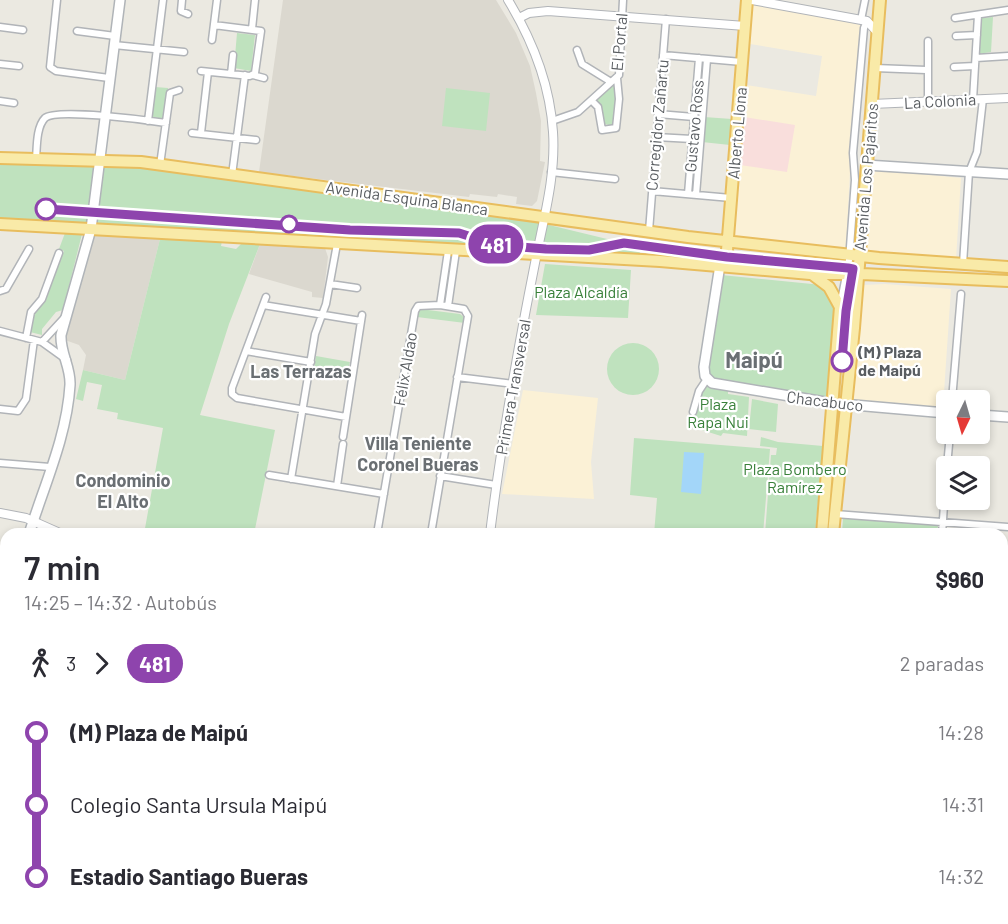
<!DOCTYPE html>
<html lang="es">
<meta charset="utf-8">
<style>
body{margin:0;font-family:Barlow,sans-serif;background:#f2f2f3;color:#2b2b33;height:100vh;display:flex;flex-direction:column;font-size:22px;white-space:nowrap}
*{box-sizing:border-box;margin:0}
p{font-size:20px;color:#7c7c81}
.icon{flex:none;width:33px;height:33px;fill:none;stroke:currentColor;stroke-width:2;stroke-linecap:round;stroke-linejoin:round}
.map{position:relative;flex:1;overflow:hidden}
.drawer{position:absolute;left:0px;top:528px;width:1008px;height:396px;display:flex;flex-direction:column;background:#fff;border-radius:18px 18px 0 0;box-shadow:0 3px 9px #0003}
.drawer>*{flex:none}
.badge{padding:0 12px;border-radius:20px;font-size:21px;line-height:39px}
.needle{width:39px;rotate:185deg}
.buttons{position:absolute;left:936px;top:390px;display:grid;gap:12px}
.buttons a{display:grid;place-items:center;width:54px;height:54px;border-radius:6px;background:#fff;box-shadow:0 3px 9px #0003;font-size:30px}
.map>.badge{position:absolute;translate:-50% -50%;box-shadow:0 0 0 3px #fff}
.legs{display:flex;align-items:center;gap:9px;height:66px;padding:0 24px;font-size:20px}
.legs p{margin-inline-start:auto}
.headline{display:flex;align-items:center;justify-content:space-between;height:102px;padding:0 24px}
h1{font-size:33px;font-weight:600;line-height:45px}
ul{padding:0 24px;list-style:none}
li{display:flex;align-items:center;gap:21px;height:72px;font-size:22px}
li i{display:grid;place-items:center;width:9px;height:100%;margin:0 8px;background:currentColor}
li i::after{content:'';width:15px;height:15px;margin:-8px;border:4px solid;border-radius:50%;background:#fff}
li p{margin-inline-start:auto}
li:first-child i{background:linear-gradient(#0000 50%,currentColor 0)}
li:last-child i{background:linear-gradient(currentColor 50%,#0000 0)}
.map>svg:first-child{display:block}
</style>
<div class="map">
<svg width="1008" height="924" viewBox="0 0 1008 924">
<rect width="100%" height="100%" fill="#ebe9e1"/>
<path fill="#fbf1d6" d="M757,4L862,25L851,152L846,250L733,240L746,85L816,96L822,56L750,44L753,5Z
M872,169L961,178L956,260L864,251Z
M885,284L951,289L943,407L851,401L863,285Z
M523,390L598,398L591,462L594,499L502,494Z"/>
<path fill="#dbd8cf" d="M283,0H496L516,33L530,66L536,93L541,121L540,161L545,162L537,201L532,206L516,204L517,197L498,194L497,197L470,194L469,197L259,172Z
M93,235L160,239L125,380L83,370L86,355L79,345L65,340Z
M260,244L325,248L328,257L323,298L312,297V292L249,274Z"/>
<path fill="#f9dedc" d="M744,117L795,125L787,172L740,165Z"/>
<path fill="#bfe2be" d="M993,17L991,52L978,54L981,18Z
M237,33L255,35L251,71L234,68Z
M614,82L617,99L614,126L604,124L601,106L596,100Z
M155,87L168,88L165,119L151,117Z
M446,88L490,93L486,131L442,126Z
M704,117L732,119L730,145L702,142Z
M0,162L133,165L512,216L636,246L642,256L0,222Z
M65,233L82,234L63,310L56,312L42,329V335L30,332L33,313L42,304L64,251L59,249Z
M160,239L222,241L221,246L236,249L242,243L260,244L229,324L200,415L275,430L254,534H144L163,428L117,419L118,413L97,409L102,385L87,382L83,401L76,399L83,370L125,380Z
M545,264L631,270L628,318L536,315Z
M721,275L822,285L835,299L827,398L714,379L708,374Z
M420,309L460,314L465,318V323L417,317Z
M607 369a26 26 0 1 1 52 0a26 26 0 1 1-52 0Z
M316,356L350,362L347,373L314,367Z
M708,385L728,389V394L749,397L747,436L723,433L721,436L692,427L699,396Z
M752,399L778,404L776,432L749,429Z
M761,437L778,442L823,446L815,534H765L771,455H776L777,448L760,446Z
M634,438L770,449L763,534H654L657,498L630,495Z
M843,517L938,525L937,534H842Z"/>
<path fill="#a3d6f9" d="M684,452L704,453L701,494L681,492Z"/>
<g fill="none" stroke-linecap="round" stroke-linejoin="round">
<g stroke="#b1b4b8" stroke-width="9">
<path id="minor" d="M57,0L50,67L56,71L109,78
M182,0L181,11L188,14
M955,18L1008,10
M861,20L865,0
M0,27L23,30
M252,29L255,0
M77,31L115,36
M956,36L977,35
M212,40L217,0
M114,45L184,52
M577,50L582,64L611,82
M663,55L742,62
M976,58L1008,56
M0,64L19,66
M954,67L975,66
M875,68L926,70
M201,71L250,76L255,73L261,31L214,25
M231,74L233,55
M253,75L264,78
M973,100L978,15
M0,101L14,103
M593,102L598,107L602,130L616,128L619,99L617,78
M928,102V41
M658,114L694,117
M148,121L163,0
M552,121L578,112L619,75L623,0
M192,133L256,140
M201,133L208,72
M656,137L692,139
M36,159C37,148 36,127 45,118C56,108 146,120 166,123
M160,165L170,93L179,90
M551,172L615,179
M232,175L245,75
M652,191L731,198
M688,194L699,58
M696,195L707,59
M649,231L666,19
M963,264L969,172L977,152L983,99
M330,284L357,288
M0,291L6,289L29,249
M266,297L232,388V394L237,398L346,417
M263,305L361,321
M440,305L448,251
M448,306L456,251
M840,306L849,260L855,180L853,153L864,28L867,21
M0,331L42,342L67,360
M26,338L31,312L42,299L59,253
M42,342L65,317
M246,351L311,362
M457,377L514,384
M952,400L961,294
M0,409L18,411L26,399L34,340
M693,412L699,391L707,379
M343,437L362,315
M0,463L50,467
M947,466L950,434
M269,475L384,494
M440,476L496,485
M291,479L315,334L326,304L337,244
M337,486L343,444
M835,514L1008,527
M377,534L415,311L418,306L440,305L464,309L468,316L431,534
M942,534L946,476
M0,764L6,766
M0,802L6,804
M0,855L6,856
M0,897L6,876
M204,918L223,924
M0,919L19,924
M31,924L33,918
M85,924L86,918
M159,924L161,918
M230,924L232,918
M270,924L272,918
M311,924L313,918
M347,924L349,918
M474,924L475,919
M506,924L507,918
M911,924L912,918"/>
</g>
<g stroke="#b1b4b8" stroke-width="10">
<path id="tertiary" d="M752,0L867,21L877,32
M519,18L529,13L548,11L745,26
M872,104L1008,98
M0,513L26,518L62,534
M490,534C501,444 517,353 535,263C543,221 556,177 553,132C550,84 533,41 508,0
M1002,601L1008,602
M0,674L6,677
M1002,735H1008
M417,924L418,918
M1004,924L1008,864"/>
</g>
<g stroke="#b0b4b8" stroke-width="12">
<path id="secondary" d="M866,165L1008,174
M720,265L704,367L705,376L712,383L831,403L946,413
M980,415L1008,417
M29,534C44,486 67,436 70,385C71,367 60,353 61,335L91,229L120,0
M0,632L6,612"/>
</g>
<g stroke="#e8bd5e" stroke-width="14">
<path id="primary" d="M0,158L141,162L688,237L879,258L1008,267
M0,224L660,261L810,274H862L1008,281
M730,266L727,250L747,0
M813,275L829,287L840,307L822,534
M833,534L854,328L880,0
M790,924L791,918
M800,924L801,918"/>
</g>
<use href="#minor" stroke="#fff" stroke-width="6"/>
<use href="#tertiary" stroke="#fff" stroke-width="8"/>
<use href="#secondary" stroke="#fff" stroke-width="9"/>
<use href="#primary" stroke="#f9eaa8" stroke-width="10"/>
</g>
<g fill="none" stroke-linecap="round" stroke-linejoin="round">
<g stroke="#fff" stroke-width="14">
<path id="line-1" d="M46,209L350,230L459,233L497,245L546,249L589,250L624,243L727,257L848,268L853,269L846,311L842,361"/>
</g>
<use href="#line-1" stroke="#8e44ad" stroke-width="9"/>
</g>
<g fill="#fff" stroke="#8e44ad" stroke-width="3">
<circle cx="46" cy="209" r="10"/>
<circle cx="289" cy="224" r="8"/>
<circle cx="842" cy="361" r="10"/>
</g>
<g text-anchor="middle" stroke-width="4.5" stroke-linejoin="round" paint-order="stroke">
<g font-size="16" fill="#595d61" stroke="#fff">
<text transform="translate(619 42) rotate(-85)" y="6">El Portal</text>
<text transform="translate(940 101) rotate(-3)" y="6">La Colonia</text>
<text transform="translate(657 125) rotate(-85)" y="6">Corregidor Zañartu</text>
<text transform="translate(694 126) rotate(-85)" y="6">Gustavo Ross</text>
<text transform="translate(737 133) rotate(-85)" y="6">Alberto Llona</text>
<text transform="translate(866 177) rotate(-85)" y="6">Avenida Los Pajaritos</text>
<text transform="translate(407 198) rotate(8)" y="6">Avenida Esquina Blanca</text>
<text transform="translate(405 369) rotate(-80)" y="6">Félix Aldao</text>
<text transform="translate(513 387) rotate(-80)" y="6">Primera Transversal</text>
<text transform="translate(825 401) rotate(7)" y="6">Chacabuco</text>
</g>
<g font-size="16" fill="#39803a" stroke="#fff">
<text x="581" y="298">Plaza Alcaldía</text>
<text x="718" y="410">Plaza<tspan x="718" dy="18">Rapa Nui</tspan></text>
<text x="795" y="475">Plaza Bombero<tspan x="795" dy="18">Ramírez</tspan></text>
</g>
<g font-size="16" font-weight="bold" fill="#595d61" stroke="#fff" text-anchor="start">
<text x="858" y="358">(M) Plaza<tspan x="858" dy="18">de Maipú</tspan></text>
</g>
<g font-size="18" font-weight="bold" fill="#6a6f73" stroke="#fff">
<text x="301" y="378">Las Terrazas</text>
<text x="418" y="450">Villa Teniente<tspan x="418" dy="21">Coronel Bueras</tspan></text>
<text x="123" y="487">Condominio<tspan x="123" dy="21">El Alto</tspan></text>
</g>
<g font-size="22" font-weight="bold" fill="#6a6f73" stroke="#fff">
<text x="754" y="368">Maipú</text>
</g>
</g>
</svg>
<div class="buttons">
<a><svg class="needle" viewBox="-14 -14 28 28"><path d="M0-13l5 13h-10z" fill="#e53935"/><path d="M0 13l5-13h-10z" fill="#7c7c81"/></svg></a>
<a><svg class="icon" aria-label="layers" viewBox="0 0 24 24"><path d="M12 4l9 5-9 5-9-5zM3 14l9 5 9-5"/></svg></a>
</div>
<b class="badge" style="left:496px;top:244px;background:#8e44ad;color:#fff">481</b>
<section class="drawer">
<div class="headline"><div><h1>7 min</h1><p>14:25 – 14:32 · Autobús</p></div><b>$960</b></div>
<div class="legs"><svg class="icon" aria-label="walk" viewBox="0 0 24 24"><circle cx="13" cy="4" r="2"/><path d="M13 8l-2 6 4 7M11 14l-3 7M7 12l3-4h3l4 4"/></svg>3<svg class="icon" aria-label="forward" viewBox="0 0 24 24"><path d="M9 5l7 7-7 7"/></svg><b class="badge" style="background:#8e44ad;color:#fff">481</b><p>2 paradas</p></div>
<ul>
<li><i style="color:#8e44ad"></i><b>(M) Plaza de Maipú</b><p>14:28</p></li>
<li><i style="color:#8e44ad"></i><span>Colegio Santa Ursula Maipú</span><p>14:31</p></li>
<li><i style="color:#8e44ad"></i><b>Estadio Santiago Bueras</b><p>14:32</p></li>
</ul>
</section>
</div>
